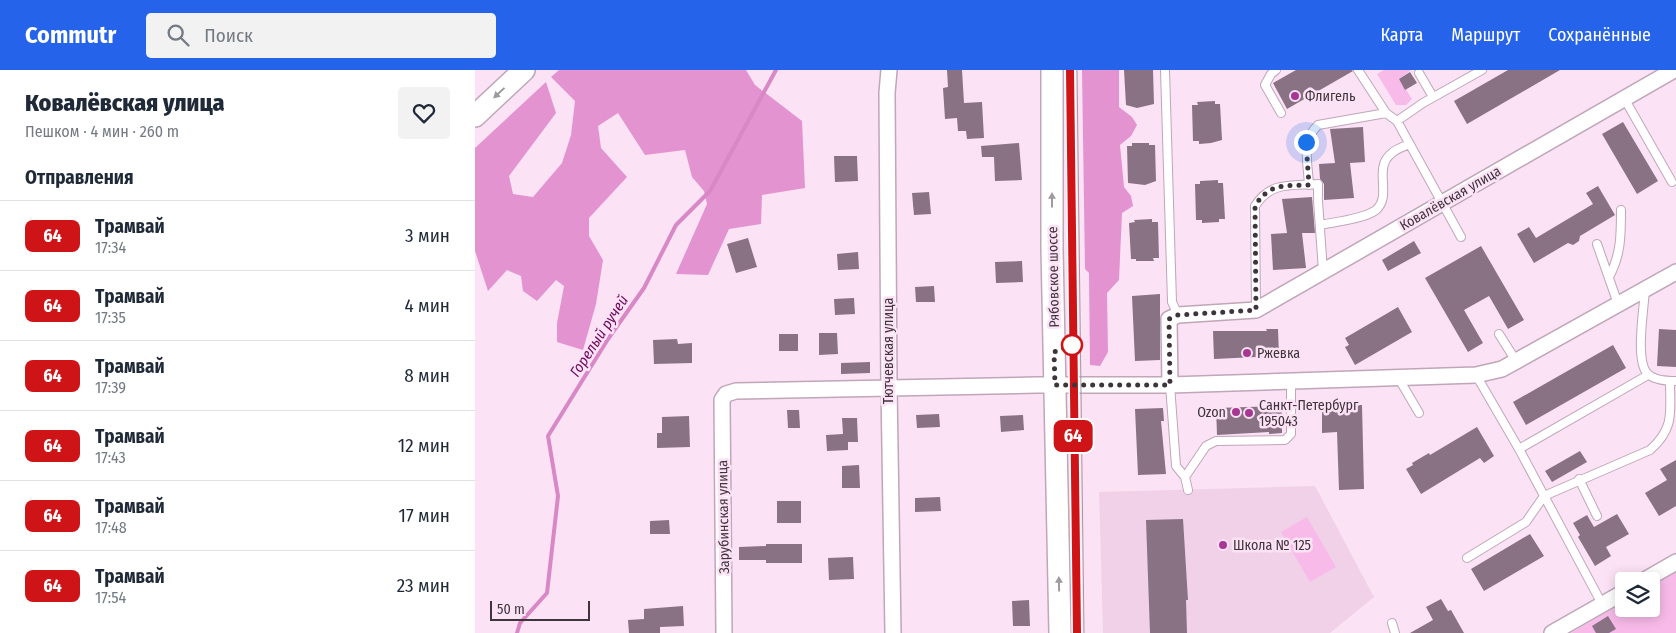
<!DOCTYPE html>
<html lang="ru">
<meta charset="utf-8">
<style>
body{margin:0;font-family:"Fira Sans Condensed",sans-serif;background:#f2f2f3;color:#1f2937;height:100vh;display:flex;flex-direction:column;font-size:19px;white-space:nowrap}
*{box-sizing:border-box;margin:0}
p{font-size:16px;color:#747a83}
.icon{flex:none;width:28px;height:28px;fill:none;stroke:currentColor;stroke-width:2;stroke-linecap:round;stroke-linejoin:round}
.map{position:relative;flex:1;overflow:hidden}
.panel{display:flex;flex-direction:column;background:#fff;width:475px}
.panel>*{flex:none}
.badge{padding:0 10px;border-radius:8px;font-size:18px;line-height:32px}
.tools{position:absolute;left:1140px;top:502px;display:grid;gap:10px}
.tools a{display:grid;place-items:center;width:45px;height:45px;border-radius:5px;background:#fff;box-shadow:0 2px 12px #0003;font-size:25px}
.scale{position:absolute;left:15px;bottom:12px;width:100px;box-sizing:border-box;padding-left:5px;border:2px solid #3e343b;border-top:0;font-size:14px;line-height:18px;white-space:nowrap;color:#3e343b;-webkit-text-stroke:4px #fce2f5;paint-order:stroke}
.you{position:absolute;width:25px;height:25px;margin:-12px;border:4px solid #fff;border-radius:50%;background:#1a73e8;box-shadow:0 0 0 8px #1a73e833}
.map>.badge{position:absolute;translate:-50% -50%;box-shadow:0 0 0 2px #fff}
h2{padding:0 25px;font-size:19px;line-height:45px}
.round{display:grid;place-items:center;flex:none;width:52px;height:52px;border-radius:5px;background:#f2f2f3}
.headline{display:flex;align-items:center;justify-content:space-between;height:85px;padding:0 25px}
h1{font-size:24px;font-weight:800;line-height:38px}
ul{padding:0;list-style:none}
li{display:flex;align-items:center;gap:15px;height:70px;padding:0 25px;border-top:1px solid #e0e1e3}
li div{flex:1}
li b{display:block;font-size:19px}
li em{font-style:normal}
li .badge{min-width:55px;font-weight:700;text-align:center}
header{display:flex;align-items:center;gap:30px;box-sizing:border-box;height:70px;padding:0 25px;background:#2563eb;color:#fff}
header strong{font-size:24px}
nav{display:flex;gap:28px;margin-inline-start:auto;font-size:18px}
.search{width:350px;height:45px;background:#f2f2f3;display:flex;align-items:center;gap:12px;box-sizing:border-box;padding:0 18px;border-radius:5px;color:#747a83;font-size:19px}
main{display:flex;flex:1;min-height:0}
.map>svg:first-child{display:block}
</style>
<header>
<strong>Commutr</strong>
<div class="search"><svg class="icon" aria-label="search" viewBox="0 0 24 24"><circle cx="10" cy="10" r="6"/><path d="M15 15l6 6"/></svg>Поиск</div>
<nav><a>Карта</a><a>Маршрут</a><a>Сохранённые</a></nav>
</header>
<main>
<section class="panel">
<div class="headline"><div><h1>Ковалёвская улица</h1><p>Пешком · 4 мин · 260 m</p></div><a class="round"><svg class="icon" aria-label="heart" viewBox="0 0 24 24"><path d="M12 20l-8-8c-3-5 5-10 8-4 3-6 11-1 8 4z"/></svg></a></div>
<h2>Отправления</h2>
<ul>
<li><span class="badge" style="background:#ce1417;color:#fff">64</span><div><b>Трамвай</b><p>17:34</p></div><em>3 мин</em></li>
<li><span class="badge" style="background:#ce1417;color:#fff">64</span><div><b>Трамвай</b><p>17:35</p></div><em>4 мин</em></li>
<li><span class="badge" style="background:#ce1417;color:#fff">64</span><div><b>Трамвай</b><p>17:39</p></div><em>8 мин</em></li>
<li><span class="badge" style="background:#ce1417;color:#fff">64</span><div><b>Трамвай</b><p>17:43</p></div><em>12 мин</em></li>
<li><span class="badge" style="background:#ce1417;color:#fff">64</span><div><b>Трамвай</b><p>17:48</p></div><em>17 мин</em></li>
<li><span class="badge" style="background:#ce1417;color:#fff">64</span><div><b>Трамвай</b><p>17:54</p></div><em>23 мин</em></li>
</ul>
</section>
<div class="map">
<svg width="1201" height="563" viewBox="0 0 1201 563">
<rect width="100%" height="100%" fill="#fce2f5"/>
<path fill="#f1d1e8" d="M840,416L899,527L855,563H628L624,422Z"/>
<path fill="#f8bbe9" d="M909,0H936L924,9L937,29L931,35H921L902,4Z
M832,447L861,497L835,512L806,462Z
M1201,502V563H1096L1149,532V539H1176V516Z"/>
<path fill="#e393d0" d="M84,0H271L280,15L327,51L330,118L287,125L286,154L254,159L233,205L201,204L232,134L229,121L217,107L210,80L170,85L143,43L123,56L126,78L152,107L114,148V166L128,190L121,234L108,280L82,272V253L89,216L81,210L62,231L48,221L46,206L32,200L13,221L0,181V78L71,12L81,43L34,106L38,124L58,127L87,93L96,65L100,31L76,7Z
M607,0H644V37L657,47L662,55L656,66L645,75L649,117L656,126L658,136L647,143L644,210L632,223L633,282L625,296L615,295L614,203L610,199Z"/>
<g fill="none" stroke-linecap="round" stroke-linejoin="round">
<path stroke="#d788c5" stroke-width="4" d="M42,563L45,553L72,523L83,426L73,366L133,269L169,218L201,155L235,121L301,0"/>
</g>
<path fill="#897283" d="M472,0H487L489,33L507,32L509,68L492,69L491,61H483L482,48L470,49L468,18L473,17Z
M649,0H678L679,34L662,38L651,35Z
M821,0H877L878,1L812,39L798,13Z
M1033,0H1085L992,54L979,31Z
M935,2L942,13L930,20L924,9Z
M740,31V34H745L747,70L736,73L724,74V71H718L717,35H723L722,32Z
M1148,52L1183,111L1162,124L1127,64Z
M888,57L890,92L875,93L879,128L849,130V114L845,109L844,94L860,93L855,59Z
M544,73L547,110L520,111L519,87H507L506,76Z
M657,73H674V75H680L681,111L670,115L653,113L652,76H657Z
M359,86H382L383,111L360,112Z
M743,110V113H748L750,149H744V152L727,153V150H721L720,114H725V111Z
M1123,116L1140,145L1105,166L1104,171L1098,175L1093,173L1059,193L1042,164L1054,157L1061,168L1118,134L1111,123Z
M454,122L456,144L439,145L437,123Z
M837,127L840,163H827L831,198L798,200L796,164L812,163L807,129Z
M677,149V152H683L684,188H678L679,191H661V189H656L654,153L660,152L659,150Z
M273,168L282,197L261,203L252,174Z
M939,171L946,183L913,201L907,190Z
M1006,176L1049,250L1033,259L1014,226L989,240L1008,273L993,282L950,208Z
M383,182L384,199L363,200L362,184Z
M547,191L548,212L521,213L520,192Z
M459,216L460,232H441L440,217Z
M685,224V290L660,291L657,226Z
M379,228L380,244L360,245L359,229Z
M923,237L937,262L880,295L870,277L874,275L870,268Z
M791,259H803L804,286L739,289L738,261H792Z
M1184,259L1201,260V297L1182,296Z
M344,263H362L363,284L344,285Z
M304,264H323V281H304Z
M202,269L203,274L217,273V293L179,294L178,270Z
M1138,275L1151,298L1051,355L1038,332Z
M395,292V303L366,304V293Z
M887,335L889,419L864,420L862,362L847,363V336Z
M807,336V363L794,364V362L742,365L741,338Z
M688,338L689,351H686L691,404L663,405L660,339Z
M312,340H324L325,358H313Z
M464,344L465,357L442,358L441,345Z
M548,345L549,360L526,362L525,346Z
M214,346L215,377L182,378V363H187V347Z
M367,348H382L383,372H373V380L352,381L351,365L368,364Z
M1002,357L1019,386L1009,393L1005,388L946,424L931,399L938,395L937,393L954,383L955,385Z
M1105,381L1112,392L1077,412L1070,401Z
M1201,390V436L1184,446L1170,423L1192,410L1185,399Z
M384,395L385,418H367V396Z
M465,427L466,441L440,442V428Z
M302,431H326V453H302Z
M1142,444L1154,464L1131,477L1136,486L1120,496L1103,467L1105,465L1098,453L1112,445L1119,457Z
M708,449L713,530H711L712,563H675L671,450Z
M194,450L195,464H175V451Z
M1055,464L1069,486L1009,521L996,499Z
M291,474H327V493H291V490H264V477L291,476Z
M378,487L379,509L354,510L353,488Z
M966,529L973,541L976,540L989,563H935L958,550L951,537Z
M554,530L555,556H538L537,531Z
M208,536L209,556L185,557V563H154L153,550L169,549V539Z
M1133,546L1141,559L1134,563H1121L1117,556Z"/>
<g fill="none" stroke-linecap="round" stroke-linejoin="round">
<g stroke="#bfa6b8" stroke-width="10">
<path id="service" d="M690,0L697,232L703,245
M801,0L796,4L790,15L806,43
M883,0L911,43L922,51
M944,3L958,27
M1149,28L1197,112
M834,115C833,93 826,71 843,55L911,43
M843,131L848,201
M845,155C860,152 889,149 901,140C918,125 897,98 917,83C921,79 928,77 934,74
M986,167L922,51L948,33L1007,0
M1122,174L1143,234
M1134,207C1146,185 1146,165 1146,140
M1170,219C1169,239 1160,289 1172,303C1178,310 1192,311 1201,311
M781,240L780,136C796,111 816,116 843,114V127
M1024,264L1041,291
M1001,305L1044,379L1127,534
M924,309L944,343
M695,315L701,396L710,407L713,420
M1044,379L1173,305
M710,407L731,376L741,371L810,370L816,364V311
M1104,409L1122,446
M992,488L1051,452L1069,426L1175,380C1200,358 1195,342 1195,311
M917,553L920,563"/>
</g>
<g stroke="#bfa6b8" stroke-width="18">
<path id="minor" d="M414,0L412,23L414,318L418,563
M695,315L1001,305L1027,299L1201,202
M1168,511L1201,492
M249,563L247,330L251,324L261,321L562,315H695L694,249L703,245L781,240L1199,0
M1077,563L1149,522"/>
</g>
<g stroke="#bfa6b8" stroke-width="24">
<path id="secondary" d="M577,0V179L585,563
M0,46L49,0"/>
</g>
<use href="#service" stroke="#fff" stroke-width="8"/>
<use href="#minor" stroke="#fff" stroke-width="15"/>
<use href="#secondary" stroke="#fff" stroke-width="21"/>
<path stroke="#a694a1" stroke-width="1" d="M595,0L596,87
M602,0L609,563"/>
</g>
<defs><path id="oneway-solid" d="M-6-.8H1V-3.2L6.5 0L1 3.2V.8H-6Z" transform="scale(1.25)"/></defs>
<g fill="#9e9a9d">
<use href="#oneway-solid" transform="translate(24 23) rotate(137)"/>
<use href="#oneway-solid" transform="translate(577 130) rotate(-90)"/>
<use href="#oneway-solid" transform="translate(584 514) rotate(-91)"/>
</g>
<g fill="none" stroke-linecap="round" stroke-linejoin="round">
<g stroke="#fff" stroke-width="11">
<path id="line" d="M595,0L602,563"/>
</g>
<use href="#line" stroke="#ce1417" stroke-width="8"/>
<path stroke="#3e343b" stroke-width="5" stroke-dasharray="0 9" d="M597,275L579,282L580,315H695L694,249L703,245L781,240L780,136C794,113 809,116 834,115L831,72"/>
</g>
<g fill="#a73793" stroke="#fce2f5" stroke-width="2">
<circle cx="820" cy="26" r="5"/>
<circle cx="772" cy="283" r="5"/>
<circle cx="761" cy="342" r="5"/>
<circle cx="774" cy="343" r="5"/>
<circle cx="748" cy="475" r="5"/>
</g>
<circle fill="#fff" stroke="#ce1417" stroke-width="2.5" cx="597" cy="275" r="10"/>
<g text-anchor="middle" stroke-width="5" stroke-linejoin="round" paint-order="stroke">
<g font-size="14" fill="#3e343b" stroke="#fce2f5" text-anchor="start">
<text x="830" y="31">Флигель</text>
<text x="782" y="288">Ржевка</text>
<text x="784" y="340">Санкт-Петербург<tspan x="784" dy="16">195043</tspan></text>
<text x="751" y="347" text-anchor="end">Ozon</text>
<text x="758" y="480">Школа № 125</text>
</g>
<g font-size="14" fill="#3e343b" stroke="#fce2f5">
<text transform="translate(975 128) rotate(-30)" y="5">Ковалёвская улица</text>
<text transform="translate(578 207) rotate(-91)" y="5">Рябовское шоссе</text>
<text transform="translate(413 281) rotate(-90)" y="5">Тютчевская улица</text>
<text transform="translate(248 447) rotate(-91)" y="5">Зарубинская улица</text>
</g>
<g font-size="15" font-style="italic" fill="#6b0a5d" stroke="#fce2f5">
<text transform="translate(124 266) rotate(-57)" y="5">Горелый ручей</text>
</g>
</g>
</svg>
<div class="tools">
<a><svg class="icon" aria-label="layers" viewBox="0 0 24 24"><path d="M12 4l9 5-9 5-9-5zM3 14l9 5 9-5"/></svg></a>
</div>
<div class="scale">50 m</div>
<div class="you" style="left:831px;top:72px"></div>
<b class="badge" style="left:598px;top:366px;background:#ce1417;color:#fff">64</b>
</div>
</main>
